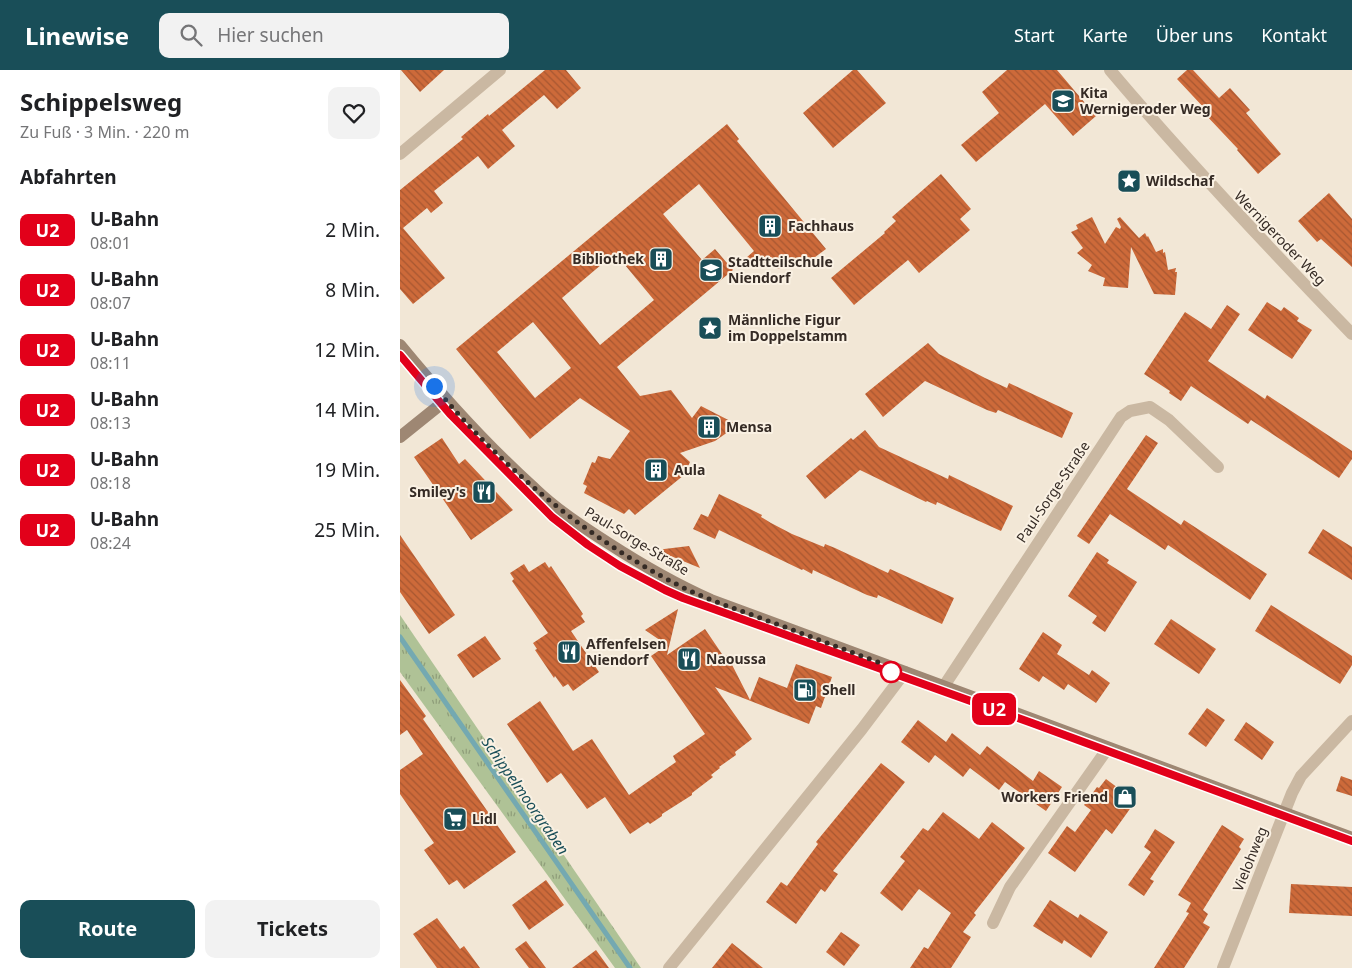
<!DOCTYPE html>
<html lang="de">
<meta charset="utf-8">
<style>
body{margin:0;font-family:"Noto Sans",sans-serif;background:#f2f2f2;color:#202124;height:100vh;display:flex;flex-direction:column;font-size:19px;white-space:nowrap}
*{box-sizing:border-box;margin:0}
p{font-size:16px;color:#757577}
.icon{flex:none;width:28px;height:28px;fill:none;stroke:currentColor;stroke-width:2;stroke-linecap:round;stroke-linejoin:round}
.map{position:relative;flex:1;overflow:hidden}
.side{display:flex;flex-direction:column;background:#fff;width:400px}
.side>*{flex:none}
.badge{padding:0 10px;border-radius:8px;font-size:18px;line-height:32px}
.you{position:absolute;width:25px;height:25px;margin:-12px;border:4px solid #fff;border-radius:50%;background:#1a73e8;box-shadow:0 0 0 8px #1a73e833}
.map>.badge{position:absolute;translate:-50% -50%;box-shadow:0 0 0 2px #fff}
h2{padding:0 20px;font-size:19px;line-height:45px}
.round{display:grid;place-items:center;flex:none;width:52px;height:52px;border-radius:10px;background:#f2f2f2}
.overview{display:flex;align-items:center;justify-content:space-between;height:85px;padding:0 20px}
h1{font-size:24px;font-weight:700;line-height:38px}
.action{display:flex;gap:10px;margin-top:auto;padding:10px 20px}
.action a{flex:1;height:58px;border-radius:10px;background:#194e58;color:#fff;font-size:20px;font-weight:700;line-height:58px;text-align:center}
.action a+a{background:#f2f2f2;color:#202124}
ul{padding:0;list-style:none}
li{display:flex;align-items:center;gap:15px;height:60px;padding:0 20px}
li div{flex:1}
li b{display:block;font-size:19px}
li em{font-style:normal}
li .badge{min-width:55px;font-weight:700;text-align:center}
header{display:flex;align-items:center;gap:30px;box-sizing:border-box;height:70px;padding:0 25px;background:#194e58;color:#fff}
header strong{font-size:24px}
nav{display:flex;gap:28px;margin-inline-start:auto;font-size:18px}
.search{width:350px;height:45px;background:#f2f2f2;display:flex;align-items:center;gap:12px;box-sizing:border-box;padding:0 18px;border-radius:10px;color:#757577;font-size:19px}
main{display:flex;flex:1;min-height:0}
.map>svg:first-child{display:block}
</style>
<header>
<strong>Linewise</strong>
<div class="search"><svg class="icon" aria-label="search" viewBox="0 0 24 24"><circle cx="10" cy="10" r="6"/><path d="M15 15l6 6"/></svg>Hier suchen</div>
<nav><a>Start</a><a>Karte</a><a>Über uns</a><a>Kontakt</a></nav>
</header>
<main>
<section class="side">
<div class="overview"><div><h1>Schippelsweg</h1><p>Zu Fuß · 3 Min. · 220 m</p></div><a class="round"><svg class="icon" aria-label="heart" viewBox="0 0 24 24"><path d="M12 20l-8-8c-3-5 5-10 8-4 3-6 11-1 8 4z"/></svg></a></div>
<h2>Abfahrten</h2>
<ul>
<li><span class="badge" style="background:#e2001a;color:#fff">U2</span><div><b>U-Bahn</b><p>08:01</p></div><em>2 Min.</em></li>
<li><span class="badge" style="background:#e2001a;color:#fff">U2</span><div><b>U-Bahn</b><p>08:07</p></div><em>8 Min.</em></li>
<li><span class="badge" style="background:#e2001a;color:#fff">U2</span><div><b>U-Bahn</b><p>08:11</p></div><em>12 Min.</em></li>
<li><span class="badge" style="background:#e2001a;color:#fff">U2</span><div><b>U-Bahn</b><p>08:13</p></div><em>14 Min.</em></li>
<li><span class="badge" style="background:#e2001a;color:#fff">U2</span><div><b>U-Bahn</b><p>08:18</p></div><em>19 Min.</em></li>
<li><span class="badge" style="background:#e2001a;color:#fff">U2</span><div><b>U-Bahn</b><p>08:24</p></div><em>25 Min.</em></li>
</ul>
<div class="action"><a>Route</a><a>Tickets</a></div>
</section>
<div class="map">
<svg width="952" height="898" viewBox="0 0 952 898">
<defs>
<pattern id="grass-tufts" width="24" height="20" patternUnits="userSpaceOnUse" patternTransform="scale(1.25)"><rect width="24" height="20" fill="#afc296"/><path d="M3 7l-1-3M5 7V3M7 7l1-3M15 17l-1-3M17 17v-4M19 17l1-3" fill="none" stroke="#8f9e7a"/></pattern>
<pattern id="building-back-hatch" width="6" height="6" patternUnits="userSpaceOnUse" patternTransform="scale(1.25)"><rect width="6" height="6" fill="#cd6a3a"/><path d="M-1 5l2 2M0 0l6 6M5-1l2 2" fill="none" stroke="#a75731"/></pattern>
</defs>
<rect width="100%" height="100%" fill="#f2e7d6"/>
<path fill="url(#grass-tufts)" d="M0,545L241,898H215L0,602Z"/>
<g fill="none" stroke-linecap="round" stroke-linejoin="round">
<path stroke="#74a9b1" stroke-width="5" d="M0,567L230,898"/>
</g>
<path fill="url(#building-back-hatch)" fill-rule="evenodd" d="M1,0H44L20,22Z
M145,0H166L181,18L157,39L144,25L102,60L115,76L88,99L78,86L34,121L43,133L31,143L27,138L3,158L45,208L13,234L0,219V120L63,69L61,67L88,44L89,46Z
M453,0H457L486,33L433,78L403,43Z
M607,0H657L696,46L673,66L645,34L576,92L561,75L599,43L582,22Z
M787,0H793L819,28L830,18L850,40L846,43L881,84L858,104L837,80L838,79L804,43L806,40L777,9Z
M327,54L339,69L337,71L426,179L403,196L400,192L381,199L361,196L346,188L354,181L299,114L263,144L302,190L315,179L333,200L217,297L240,326L271,320L292,348L301,336L338,355L315,371L280,383L290,392L284,405L235,445L229,439L224,444L184,423L187,416L183,414L192,392L195,393L198,386L210,389L230,361L180,328L130,369L56,279ZM215,183L254,230L200,275L162,228ZM133,252L171,298L135,328L97,282Z
M541,104L571,139L560,149L570,160L519,203L508,190L454,235L431,208L485,163L484,162L496,151L492,147Z
M929,123L952,149V197L921,169L917,172L898,151Z
M692,147L705,174L716,157L720,159L721,157L717,149L720,147L739,168L745,163L747,167L748,166L756,182L763,179V183L765,182L768,200L776,198L775,202H777L775,225L754,224L731,177L728,218L703,216L705,208L688,201L692,195L677,183L683,178L671,162L678,159L676,155Z
M867,232L881,241L884,237L899,248L897,251L912,260L892,289L848,260Z
M827,235L840,244L808,291L865,329L867,325L952,381V389L939,408L851,350L848,354L791,316L781,331L769,323L770,321L744,304L785,242L811,259Z
M528,273L539,284L585,308L607,318L609,313L673,343L662,368L598,340L596,343L587,340L525,311L483,347L465,324Z
M465,360L479,377L548,409L549,405L613,436L601,461L537,432L536,435L527,431L526,432L460,400L425,429L406,406L451,368L453,370Z
M746,365L758,373L727,419L781,455L784,450L867,504L850,530L768,475L765,480L710,444L689,474L677,466Z
M42,368L59,394L65,389L113,440L71,470L14,387Z
M319,424L352,440L362,445L361,447L371,453L392,464L424,477L425,474L435,478L488,503L490,499L554,528L542,554L478,525L477,528L467,525L413,500L412,504L403,499L402,500L319,460L315,469L293,459L301,444L308,447Z
M923,459L952,477V510L908,483Z
M0,465L55,545L29,564L0,522Z
M289,476L300,498L256,480Z
M697,482L709,490L707,493L737,512L705,562L692,553L697,546L668,526Z
M145,492L149,498L151,496L183,544L181,546L185,552L171,561L199,602L173,621L168,614L163,617L155,606L154,608L135,580L137,579L133,573L148,563L112,511L114,509L110,503L124,494L129,502Z
M871,535L952,586V595L940,614L855,561Z
M278,539L267,585L305,559L324,587L327,585L350,630L359,607L387,618L396,594L432,607L421,638L416,636L409,654L315,617L352,669L335,682L336,685L319,697L320,698L311,705L313,707L292,723V725L262,744V746L250,754L248,752L230,764L205,727L187,739L161,703L147,713L107,654L140,631L173,681L192,669L229,725L276,692L273,686L305,664L251,586L267,575L245,560Z
M771,549L816,579L799,604L754,574Z
M643,562L662,575L657,584L689,605L692,600L710,613L696,633L668,614L664,620L643,606L639,612L619,599Z
M85,566L101,589L73,608L57,585Z
M0,610L26,646L23,649L116,782L64,819L57,810L49,815L24,780L34,773L0,724V700L23,684L7,660L0,665Z
M807,638L825,650L806,677L788,664Z
M518,650L546,672L552,663L580,685L587,676L633,711L639,701L662,717L646,741L605,712L599,720L570,698L563,707L535,685L529,693L501,672Z
M846,652L874,672L862,690L834,670Z
M481,693L505,712L433,801L438,804L425,822L421,819L396,854L366,832L381,812L387,816L418,774L416,772Z
M941,706L952,710V726L936,721Z
M706,709L722,721L724,719L737,729L712,764L706,759L675,802L648,783L667,756L675,762L691,740L684,735L697,717L699,718Z
M543,742L579,769L592,752L625,778L574,843L576,845L563,862L571,867L551,898H510L524,877L528,879L551,843L519,819L502,841L480,823L505,791L500,787L523,758L528,761Z
M822,755L844,769L839,777L841,779L803,840L808,844L803,853L810,857L784,898H754L789,843L786,842L791,833L778,825Z
M755,759L775,772L750,809L754,811L744,826L728,815L751,782L744,777Z
M146,810L164,835L129,860L112,835Z
M891,814L952,817V846L889,843Z
M650,830L678,848L680,844L708,862L691,888L664,870L662,874L633,856Z
M37,848L60,879L64,876L80,898H37L13,864Z
M441,862L460,875L444,896L426,882Z
M126,871L146,898H129L115,879Z
M332,873L363,898H312Z
M196,880L209,898H172Z"/>
<g fill="none" stroke-linecap="round" stroke-linejoin="round">
<path stroke="#cab8a2" stroke-width="12" d="M710,0C787,91 869,178 952,264
M0,84L100,0
M544,616L721,347L730,341L750,337L769,350L818,397
M593,853L610,817L708,678
M269,898L462,659L505,602
M823,898L892,723L901,706L952,651"/>
<path stroke="#9e8773" stroke-width="12" d="M0,275C42,326 86,375 135,419C157,440 183,457 208,473C242,495 275,514 311,530L952,768
M0,367L46,330"/>
</g>
<g fill="none" stroke-linecap="round" stroke-linejoin="round">
<g stroke="#fff" stroke-width="11">
<path id="line" d="M0,285L50,344L152,447L188,475L220,496L265,520L283,528L632,653L952,771"/>
</g>
<use href="#line" stroke="#e2001a" stroke-width="8"/>
<path stroke="#352b25" stroke-width="5" stroke-dasharray="0 9" d="M34,316C101,397 185,467 278,515C305,529 334,538 363,549C404,564 445,580 486,595L491,602"/>
</g>
<defs>
<g id="school-square" transform="scale(1.25)"><rect x="-9" y="-9" width="18" height="18" rx="4" fill="#194e58" stroke="#faf1e3"/><path d="M0-5L7-2L0 1L-7-2ZM-4 1L0 2.5L4 1V4Q0 6-4 4Z" fill="#fff"/></g>
<g id="sight-square" transform="scale(1.25)"><rect x="-9" y="-9" width="18" height="18" rx="4" fill="#194e58" stroke="#faf1e3"/><path d="M0-6L1.8-2.2L6-1.7L2.9 1.2L3.7 5.4L0 3.3L-3.7 5.4L-2.9 1.2L-6-1.7L-1.8-2.2Z" fill="#fff"/></g>
<g id="building-square" transform="scale(1.25)"><rect x="-9" y="-9" width="18" height="18" rx="4" fill="#194e58" stroke="#faf1e3"/><path d="M-4-6H4V6H1V3H-1V6H-4ZM-2.5-4.3h1.7v1.8h-1.7ZM.8-4.3h1.7v1.8H.8ZM-2.5-1h1.7V.8h-1.7ZM.8-1h1.7V.8H.8Z" fill="#fff"/></g>
<g id="restaurant-square" transform="scale(1.25)"><rect x="-9" y="-9" width="18" height="18" rx="4" fill="#194e58" stroke="#faf1e3"/><path d="M-5-6h1v4h1v-4h1v4h1v-4h1v5L-1.5 .5V6h-2V.5L-5-1ZM5-6V6H3V1.5H1.5Q1.5-4 5-6Z" fill="#fff"/></g>
<g id="fuel-square" transform="scale(1.25)"><rect x="-9" y="-9" width="18" height="18" rx="4" fill="#194e58" stroke="#faf1e3"/><path d="M-5.5-6h7V0h2V4h1.3V-2.5L3-4.5l.8-.8L6-3V5H2.5V1h-1V6h-7ZM-4.2-4.7v3.2H.2V-4.7Z" fill="#fff"/></g>
<g id="shop-square" transform="scale(1.25)"><rect x="-9" y="-9" width="18" height="18" rx="4" fill="#194e58" stroke="#faf1e3"/><path d="M-5-2.5h2.3a2.7 3.5 0 0 1 5.4 0H5L5.5 6h-11ZM-1.5-2.5h3a1.5 2.3 0 0 0-3 0Z" fill="#fff"/></g>
<g id="supermarket-square" transform="scale(1.25)"><rect x="-9" y="-9" width="18" height="18" rx="4" fill="#194e58" stroke="#faf1e3"/><path d="M-6-5.5h2.5l.6 2H6L4.5 2H-2.5L-4.4-4H-6ZM-1.5 3.2a1.3 1.3 0 1 0 .1 0ZM3 3.2a1.3 1.3 0 1 0 .1 0Z" fill="#fff"/></g>
</defs>
<g fill-rule="evenodd">
<use href="#school-square" x="663" y="31"/>
<use href="#sight-square" x="729" y="111"/>
<use href="#building-square" x="370" y="156"/>
<use href="#building-square" x="261" y="189"/>
<use href="#school-square" x="311" y="200"/>
<use href="#sight-square" x="310" y="258"/>
<use href="#building-square" x="309" y="357"/>
<use href="#building-square" x="256" y="400"/>
<use href="#restaurant-square" x="84" y="422"/>
<use href="#restaurant-square" x="169" y="582"/>
<use href="#restaurant-square" x="289" y="589"/>
<use href="#fuel-square" x="405" y="620"/>
<use href="#shop-square" x="725" y="727"/>
<use href="#supermarket-square" x="55" y="749"/>
</g>
<circle fill="#fff" stroke="#e2001a" stroke-width="2.5" cx="491" cy="602" r="10"/>
<g text-anchor="middle" stroke-width="4" stroke-linejoin="round" paint-order="stroke">
<g font-size="14" font-weight="bold" fill="#352b25" stroke="#faf1e3" text-anchor="start">
<text x="680" y="28">Kita<tspan x="680" dy="16">Wernigeroder Weg</tspan></text>
<text x="746" y="116">Wildschaf</text>
<text x="388" y="161">Fachhaus</text>
<text x="244" y="194" text-anchor="end">Bibliothek</text>
<text x="328" y="197">Stadtteilschule<tspan x="328" dy="16">Niendorf</tspan></text>
<text x="328" y="255">Männliche Figur<tspan x="328" dy="16">im Doppelstamm</tspan></text>
<text x="326" y="362">Mensa</text>
<text x="274" y="405">Aula</text>
<text x="66" y="427" text-anchor="end">Smiley's</text>
<text x="186" y="579">Affenfelsen<tspan x="186" dy="16">Niendorf</tspan></text>
<text x="306" y="594">Naoussa</text>
<text x="422" y="625">Shell</text>
<text x="708" y="732" text-anchor="end">Workers Friend</text>
<text x="72" y="754">Lidl</text>
</g>
<g font-size="14" fill="#352b25" stroke="#faf1e3">
<text transform="translate(880 168) rotate(46)" y="5">Wernigeroder Weg</text>
<text transform="translate(653 422) rotate(-56)" y="5">Paul-Sorge-Straße</text>
<text transform="translate(237 471) rotate(31)" y="5">Paul-Sorge-Straße</text>
<text transform="translate(850 789) rotate(-68)" y="5">Vielohweg</text>
</g>
<g font-size="15" font-style="italic" fill="#194e58" stroke="#faf1e3">
<text transform="translate(125 726) rotate(55)" y="5">Schippelmoorgraben</text>
</g>
</g>
</svg>
<div class="you" style="left:34px;top:316px"></div>
<b class="badge" style="left:594px;top:639px;background:#e2001a;color:#fff">U2</b>
</div>
</main>
